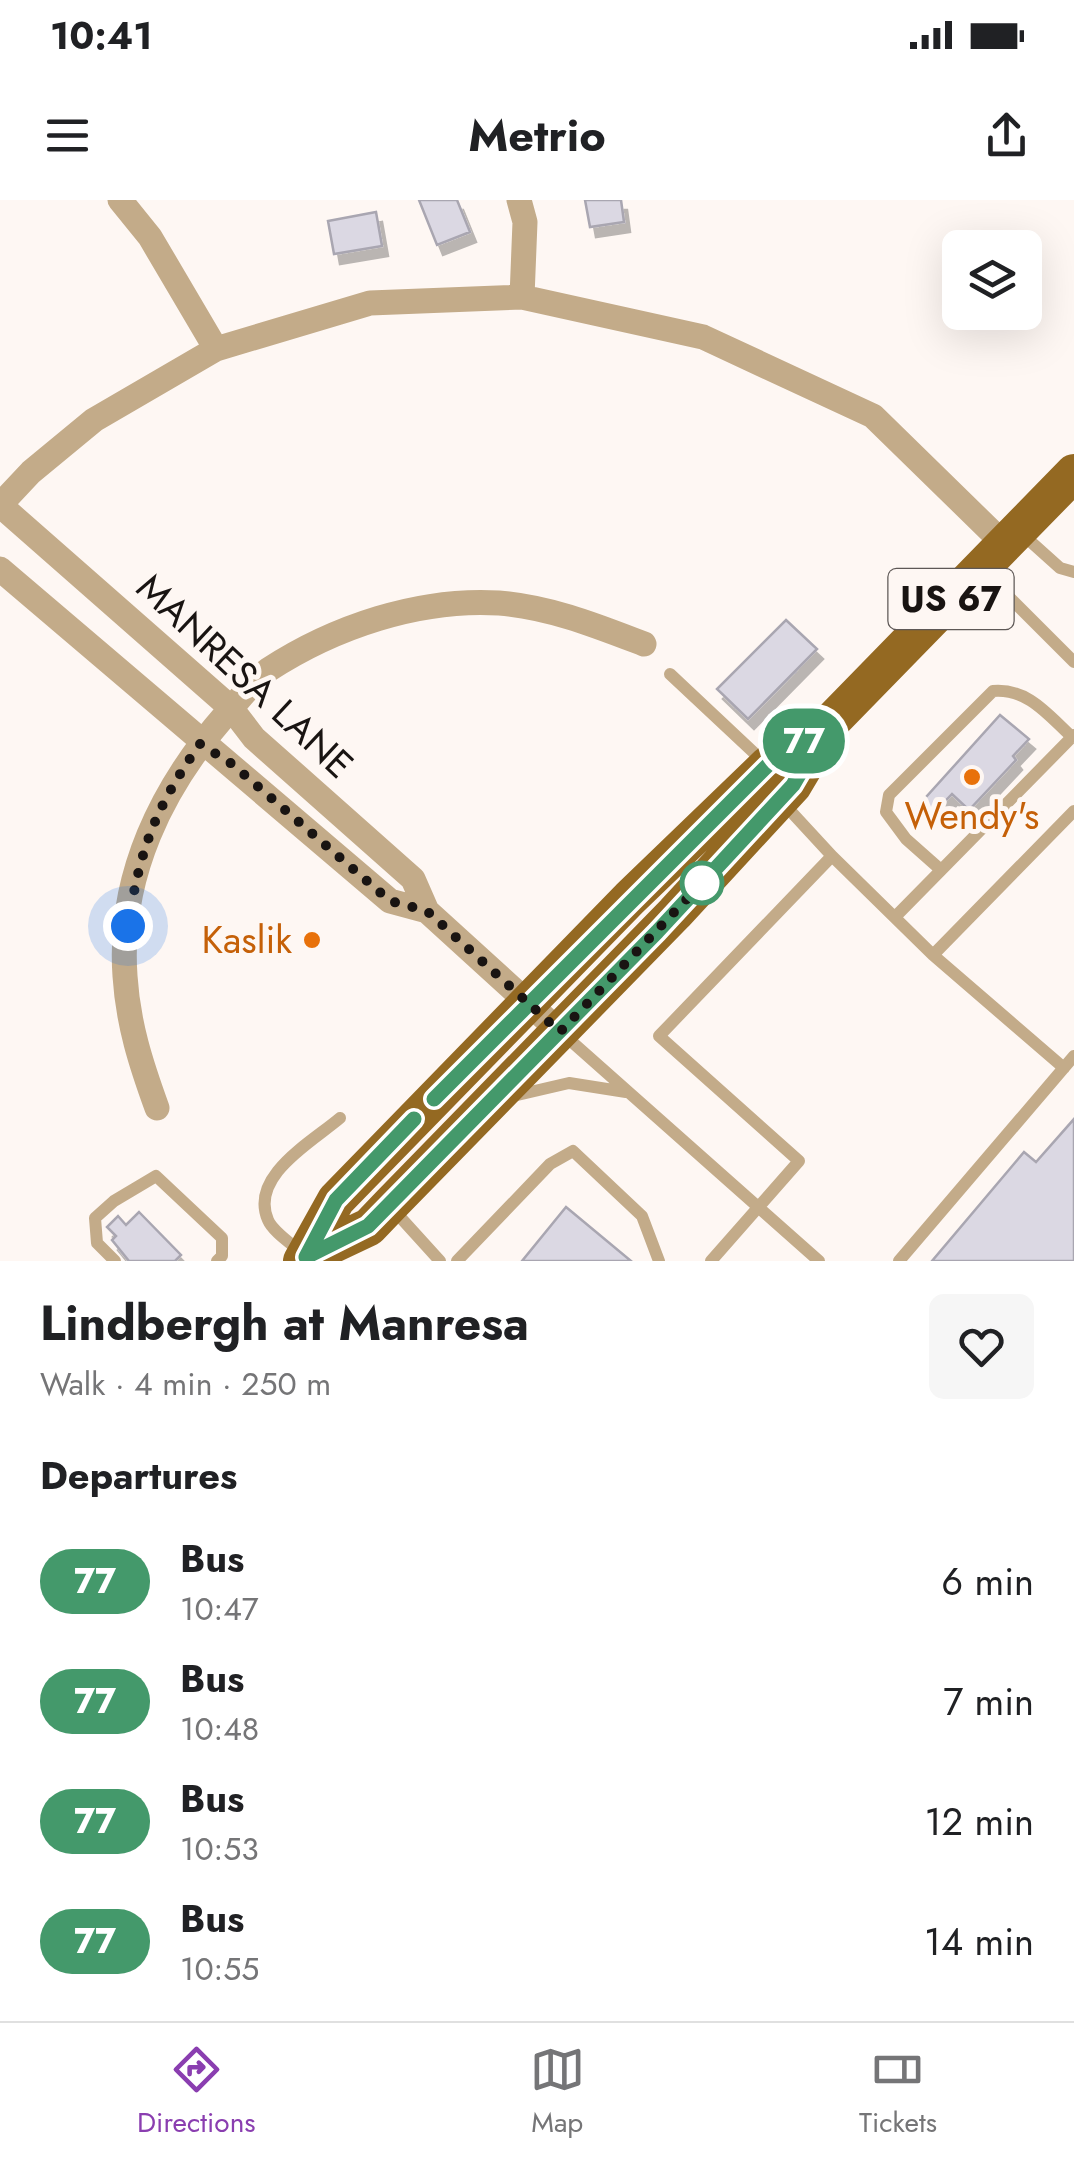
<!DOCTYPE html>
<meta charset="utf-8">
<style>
body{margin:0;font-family:Jost,sans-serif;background:#f6f6f6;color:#202124;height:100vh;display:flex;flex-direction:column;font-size:38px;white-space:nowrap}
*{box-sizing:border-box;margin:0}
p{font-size:32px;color:#757577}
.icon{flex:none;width:55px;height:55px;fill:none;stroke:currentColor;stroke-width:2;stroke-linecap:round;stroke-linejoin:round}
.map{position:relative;height:1061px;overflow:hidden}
.drawer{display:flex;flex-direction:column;background:#fff;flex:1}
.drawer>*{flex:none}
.badge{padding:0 20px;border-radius:32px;font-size:35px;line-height:65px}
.buttons{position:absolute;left:942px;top:30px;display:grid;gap:20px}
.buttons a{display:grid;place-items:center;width:100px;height:100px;border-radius:15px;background:#fff;box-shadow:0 10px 40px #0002;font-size:50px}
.you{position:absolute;width:50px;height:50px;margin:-25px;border:8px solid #fff;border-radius:50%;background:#1a73e8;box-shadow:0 0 0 15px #1a73e833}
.map>.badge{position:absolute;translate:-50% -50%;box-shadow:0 0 0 5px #fff}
h2{padding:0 40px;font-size:38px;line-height:90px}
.round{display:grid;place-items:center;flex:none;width:105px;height:105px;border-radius:15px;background:#f6f6f6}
.head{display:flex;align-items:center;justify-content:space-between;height:170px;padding:0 40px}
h1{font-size:48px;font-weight:700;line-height:75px}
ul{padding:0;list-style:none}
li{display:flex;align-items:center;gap:30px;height:120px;padding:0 40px}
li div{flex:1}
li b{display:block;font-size:38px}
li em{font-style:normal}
li .badge{min-width:110px;font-weight:700;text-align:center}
.status{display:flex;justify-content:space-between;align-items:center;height:70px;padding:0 50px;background:#fff;direction:ltr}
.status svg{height:28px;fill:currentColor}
header{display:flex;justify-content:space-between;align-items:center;height:130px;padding:0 40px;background:#fff;font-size:45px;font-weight:700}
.tab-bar{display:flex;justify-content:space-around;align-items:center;height:140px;border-top:2px solid #e0e0e0;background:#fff;font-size:28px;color:#757577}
.tab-bar a{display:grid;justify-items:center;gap:5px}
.tab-bar .current{color:#8a3eb0}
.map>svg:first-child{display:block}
</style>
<div class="status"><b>10:41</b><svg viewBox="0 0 49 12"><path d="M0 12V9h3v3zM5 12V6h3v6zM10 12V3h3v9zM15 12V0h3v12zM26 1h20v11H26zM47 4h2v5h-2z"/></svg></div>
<header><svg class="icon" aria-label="menu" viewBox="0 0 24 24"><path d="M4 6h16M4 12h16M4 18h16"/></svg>Metrio<svg class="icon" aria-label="share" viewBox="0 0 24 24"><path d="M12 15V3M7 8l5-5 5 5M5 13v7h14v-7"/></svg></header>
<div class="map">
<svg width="1074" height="1061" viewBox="0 0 1074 1061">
<defs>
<filter id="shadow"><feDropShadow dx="6" dy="10" stdDeviation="0" flood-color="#0004"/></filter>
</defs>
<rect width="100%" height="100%" fill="#fef7f3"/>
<path fill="#dbd8e3" stroke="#a9a6b1" stroke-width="2.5" filter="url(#shadow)" d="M419,0H457L470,32L437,45Z
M585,0H621L624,22L590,27Z
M376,12L382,46L334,54L328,21Z
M786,420L817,449L748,519L717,489Z
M1000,515L1029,539L1013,556L1016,560L969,610L952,594L929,618L918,606Z
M1074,919V1061H932L1024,952L1036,962Z
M566,1007L631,1061H522Z
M139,1012L181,1055L175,1061H129L112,1040L116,1036L107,1027L118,1016L126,1025Z"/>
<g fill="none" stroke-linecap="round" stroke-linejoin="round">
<path stroke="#c3ab89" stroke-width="12" d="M1021,333L1060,368L1074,372
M984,372L1074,462
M670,474L766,564
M832,656L933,755L1064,868
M941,670L906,639L886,612L889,595L993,491C1028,488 1048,515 1072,537
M895,717L1074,535
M933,755L1074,611
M563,834L819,1061
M513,896L569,883L626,892
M391,1007L440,1061
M302,1053C292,1044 273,1032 268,1020C249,976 312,942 340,918
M115,1061L97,1043L95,1018L114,1001L156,976L222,1038V1056L217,1061
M457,1061L550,964L573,951L642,1016L659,1061
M711,1061L799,961L659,836L832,656L784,604
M899,1061L1074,856"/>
<path stroke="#c3ab89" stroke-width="25" d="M120,0L150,37L216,149
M519,0L525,22L522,97
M0,369L390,701L427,711
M560,832L427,711L413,679L254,538L231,508L0,305L31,272L94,220L216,149L370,103L522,97L703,137L873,216L1004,344
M157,908C141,864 128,824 125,776C118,676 162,587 226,514C239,500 253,481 268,470C334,427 419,398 499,403C550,407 597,426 644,444"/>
<path stroke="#946922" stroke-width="38" d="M306,1057L369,1027L390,1005L675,713L793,585L824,533
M302,1061L336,1000L630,698L768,565L828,525L1074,273"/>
</g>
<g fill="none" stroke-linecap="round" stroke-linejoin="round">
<g stroke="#fff" stroke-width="22">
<path id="line" d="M414,919L336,1000L306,1057L368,1026L657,732L793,585L828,525L768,565L434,899"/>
</g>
<use href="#line" stroke="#44996b" stroke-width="15"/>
<path stroke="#191412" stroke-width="10" stroke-dasharray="0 18" d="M128,726C140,649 155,608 200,544L232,564L390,701L427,711L560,832L702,683"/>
</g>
<g fill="#e8710a" stroke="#fef7f3" stroke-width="4">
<circle cx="972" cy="577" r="10"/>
<circle cx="312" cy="740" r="10"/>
</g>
<circle fill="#fff" stroke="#44996b" stroke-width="5" cx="702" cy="683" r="20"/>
<g text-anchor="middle" stroke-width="10" stroke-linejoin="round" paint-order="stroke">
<rect fill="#fef7f3" stroke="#5e5856" stroke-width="2.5" x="888.5" y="369" width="125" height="60" rx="8"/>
<g font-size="35" font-weight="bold" fill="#191412">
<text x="951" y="411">US 67</text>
</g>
<g font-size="38" fill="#191412" stroke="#fef7f3">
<text transform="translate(245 476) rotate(43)" y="13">MANRESA LANE</text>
</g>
<g font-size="38" fill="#c56008" stroke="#fef7f3">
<text x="972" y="629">Wendy's</text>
<text x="292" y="753" text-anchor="end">Kaslik</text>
</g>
</g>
</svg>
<div class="buttons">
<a><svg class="icon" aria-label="layers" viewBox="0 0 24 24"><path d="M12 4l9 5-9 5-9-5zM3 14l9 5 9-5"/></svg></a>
</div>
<div class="you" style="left:128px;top:726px"></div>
<b class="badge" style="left:804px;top:541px;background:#44996b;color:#fff">77</b>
</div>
<section class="drawer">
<div class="head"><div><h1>Lindbergh at Manresa</h1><p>Walk · 4 min · 250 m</p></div><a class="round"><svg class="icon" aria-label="heart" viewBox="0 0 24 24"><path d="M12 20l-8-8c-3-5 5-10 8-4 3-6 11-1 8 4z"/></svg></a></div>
<h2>Departures</h2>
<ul>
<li><span class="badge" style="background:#44996b;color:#fff">77</span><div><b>Bus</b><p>10:47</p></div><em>6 min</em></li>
<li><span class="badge" style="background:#44996b;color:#fff">77</span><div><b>Bus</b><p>10:48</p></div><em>7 min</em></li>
<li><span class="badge" style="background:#44996b;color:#fff">77</span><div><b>Bus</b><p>10:53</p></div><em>12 min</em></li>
<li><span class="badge" style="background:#44996b;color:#fff">77</span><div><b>Bus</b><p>10:55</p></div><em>14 min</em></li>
</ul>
</section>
<nav class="tab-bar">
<a class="current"><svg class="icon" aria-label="directions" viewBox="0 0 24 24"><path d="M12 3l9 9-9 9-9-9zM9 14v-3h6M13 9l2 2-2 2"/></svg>Directions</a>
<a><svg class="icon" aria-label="map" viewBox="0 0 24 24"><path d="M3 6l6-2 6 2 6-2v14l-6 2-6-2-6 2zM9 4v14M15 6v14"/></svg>Map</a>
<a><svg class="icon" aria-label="tickets" viewBox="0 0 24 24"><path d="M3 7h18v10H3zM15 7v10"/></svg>Tickets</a>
</nav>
